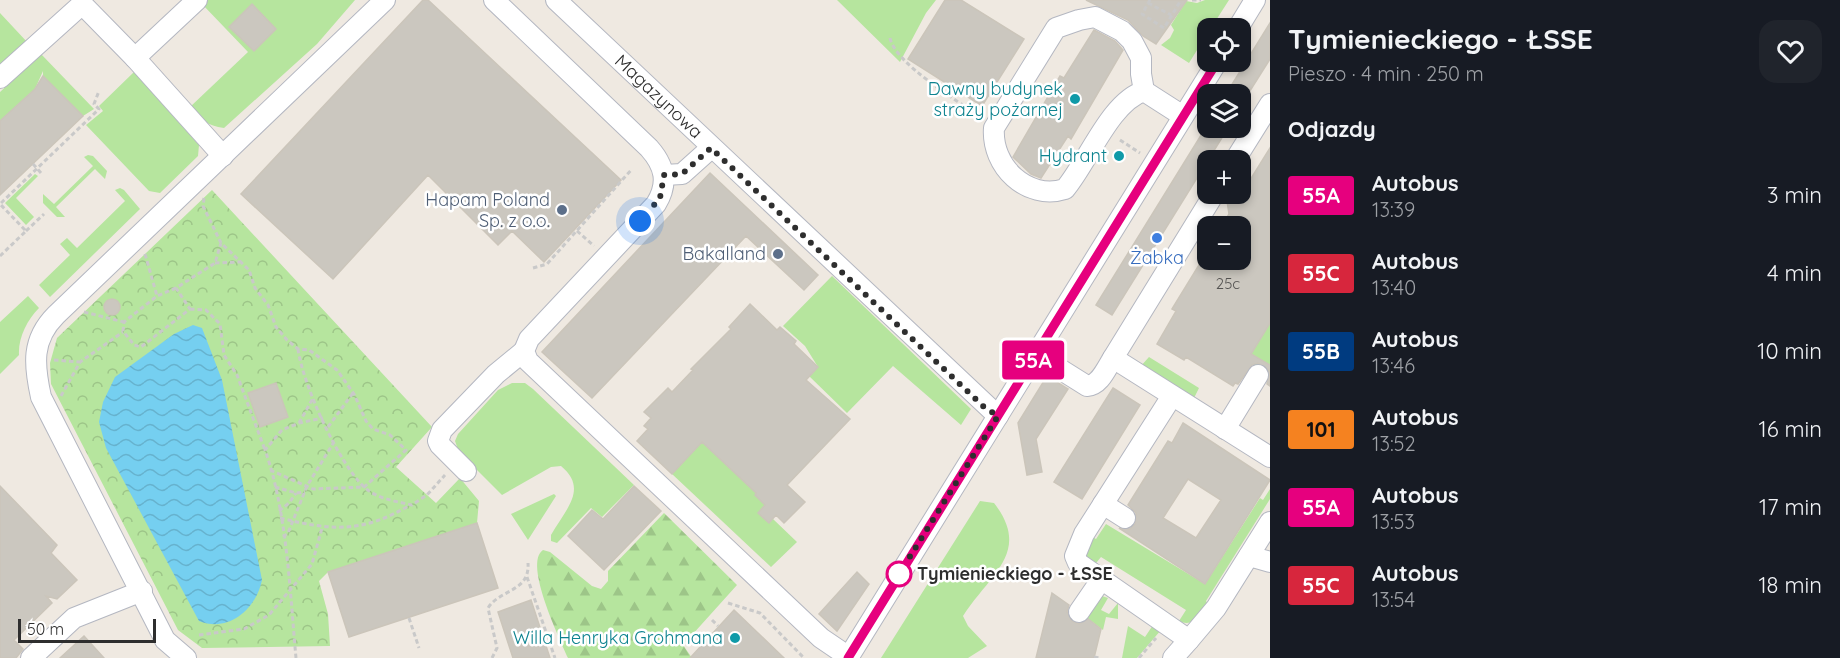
<!DOCTYPE html>
<html lang="pl">
<meta charset="utf-8">
<style>
body{margin:0;font-family:Quicksand,sans-serif;background:#20242c;color:#f1f3f6;height:100vh;display:flex;flex-direction:column;font-size:22px;white-space:nowrap}
*{box-sizing:border-box;margin:0}
p{font-size:20px;color:#9ea1a6}
.icon{flex:none;width:33px;height:33px;fill:none;stroke:currentColor;stroke-width:2;stroke-linecap:round;stroke-linejoin:round}
.map{position:relative;flex:1;overflow:hidden}
.sheet{display:flex;flex-direction:column;background:#171b24;width:570px}
.sheet>*{flex:none}
.badge{padding:0 12px;border-radius:4px;font-size:21px;line-height:39px}
.fabs{position:absolute;left:1197px;top:18px;display:grid;gap:12px}
.fabs a{display:grid;place-items:center;width:54px;height:54px;border-radius:12px;background:#171b24;box-shadow:0 3px 9px #0003;font-size:30px}
.scale{position:absolute;left:18px;bottom:15px;width:138px;box-sizing:border-box;padding-left:6px;border:3px solid #2e2e2e;border-top:0;font-size:16px;line-height:21px;white-space:nowrap;color:#2e2e2e;-webkit-text-stroke:4px #fff;paint-order:stroke}
.you{position:absolute;width:30px;height:30px;margin:-15px;border:4px solid #fff;border-radius:50%;background:#1a73e8;box-shadow:0 0 0 9px #1a73e833}
.map>.badge{position:absolute;translate:-50% -50%;box-shadow:0 0 0 3px #fff}
h2{padding:0 18px;font-size:22px;line-height:54px}
.round{display:grid;place-items:center;flex:none;width:63px;height:63px;border-radius:18px;background:#20242c}
.overview{display:flex;align-items:center;justify-content:space-between;height:102px;padding:0 18px}
h1{font-size:28px;font-weight:800;line-height:45px}
ul{padding:0;list-style:none}
li{display:flex;align-items:center;gap:18px;height:78px;padding:0 18px}
li div{flex:1}
li b{display:block;font-size:22px}
li em{font-style:normal}
li .badge{min-width:66px;font-weight:700;text-align:center}
main{display:flex;flex:1;min-height:0}
.map>svg:first-child{display:block}
</style>
<main>
<div class="map">
<svg width="1270" height="658" viewBox="0 0 1270 658">
<defs>
<pattern id="forest-firs" width="22" height="20" patternUnits="userSpaceOnUse" patternTransform="scale(1.5)"><rect width="22" height="20" fill="#b6e59e"/><path d="M5 1l3.5 6h-7zM16 11l3.5 6h-7z" fill="#9dc588"/></pattern>
<pattern id="park-crowns" width="20" height="18" patternUnits="userSpaceOnUse" patternTransform="scale(1.5)"><rect width="20" height="18" fill="#b6e59e"/><path d="M2 6a3 3 0 1 1 6 0M12 15a3 3 0 1 1 6 0" fill="none" stroke="#9dc588"/></pattern>
<pattern id="water-waves" width="16" height="10" patternUnits="userSpaceOnUse" patternTransform="scale(1.5)"><rect width="16" height="10" fill="#75cff0"/><path d="M0 5q4-4 8 0t8 0" fill="none" stroke="#66b2ce"/></pattern>
</defs>
<rect width="100%" height="100%" fill="#efe9e1"/>
<path fill="#b6e59e" d="M207,0H355L317,44L224,128C207,126 201,119 190,107L248,52L202,4Z
M837,0H936L926,13L900,62Z
M1205,0H1229L1211,28H1208L1207,34L1189,63L1161,45L1170,38L1174,30L1171,25L1186,1L1197,3Z
M0,13L28,43L0,70Z
M41,54L94,109L83,116L43,76V71L35,89L0,121V92Z
M134,72L199,145L198,156L160,193L149,191L86,125L103,111L99,106Z
M88,155L93,156L107,171L105,179L95,169L56,207L65,217H57L43,203V194L54,204L93,166L84,157Z
M35,174L38,176L16,198L34,217L26,225L5,203Z
M120,188L124,190L140,209L50,297L39,285L70,255L60,244L67,238L77,248L125,201L115,190Z
M832,276L971,409L961,425L893,366L847,413L809,376L818,367L805,346L783,326Z
M28,296L39,308C27,320 18,338 19,355L0,374V322Z
M1270,323V379L1252,368L1258,358L1251,354Z
M1149,357L1199,388L1193,400L1140,367Z
M512,383H525L533,389L634,485L602,517L591,508L557,543L551,541V535C565,510 589,489 561,466L551,467L502,495L459,452L455,441L458,434L498,390Z
M702,442L756,493L755,495L765,505L758,513L768,522L773,519L797,542L771,567L672,474Z
M1270,489V499L1206,601L1209,606C1200,615 1193,628 1179,621L1186,610L1101,557L1092,568C1083,556 1085,550 1091,536L1096,539L1106,524L1205,584L1260,498L1263,500Z
M554,494L556,496L528,540L511,514Z
M980,501L994,503C1032,552 990,574 963,616L968,626L987,646L968,658H881Z
M1102,596L1108,598L1101,610L1109,614L1118,603V619L1106,617L1103,630L1083,615Z
M1153,625L1161,630L1137,658H1122L1128,626L1145,637Z"/>
<path fill="url(#forest-firs)" d="M664,513L737,585L683,645L692,658H568C560,639 523,563 543,550L550,552L592,586L601,589L608,581V571Z"/>
<path fill="url(#park-crowns)" d="M212,190L432,427L396,467L436,503L460,478L479,501L477,523L328,572L319,581L328,614L330,646L202,648L178,630L51,384L50,363L57,338Z"/>
<path fill="url(#water-waves)" d="M193,325L202,328L222,380L262,580C256,609 229,633 199,621L106,448L99,422L103,402L115,377L174,334Z"/>
<path fill="#cbc7bf" stroke="#cbc5ba" stroke-width="1.5" fill-rule="evenodd" d="M423,0H428L621,180L544,262L512,231L498,245L428,175L333,279L241,194Z
M945,0H961L1024,39L982,106L908,59Z
M1086,0H1187L1156,44L1143,36L1128,20Z
M252,4L276,29L254,51L229,27Z
M1270,23V59L1248,94H1226Z
M1094,30L1115,41L1123,50L1071,139L1068,136L1041,178L1031,174L1013,157L1060,76L1064,78Z
M43,76L83,116L0,195V121L35,89Z
M1208,124V128H1228L1112,315L1096,305Z
M1270,148V323L1251,354L1270,365V386L1267,384L1269,370L1258,363L1252,365L1238,384L1235,383L1233,386L1186,357L1184,360L1157,344L1176,311L1172,309L1202,260H1240V226H1222L1229,214L1227,201L1231,194L1242,193Z
M710,173L818,275L804,290L746,236L592,398L542,352Z
M104 307a8 8 0 1 1 16 0a8 8 0 1 1-16 0Z
M750,304L777,330L780,327L796,341L794,344L818,367L806,380L850,419L787,485L805,502L784,523L776,515L769,523L758,513L765,505L755,495L756,493L702,442L672,474L637,441L648,429L644,426L651,418L644,412L668,388L672,392L693,370L691,369L731,329L729,327Z
M1047,376L1068,389L1036,439L1042,472L1027,475L1018,423Z
M276,383L288,417L260,427L248,393Z
M1113,388L1140,405L1082,499L1054,482Z
M1183,423L1270,480L1205,584L1119,528L1130,529L1135,524L1136,513L1128,505L1168,441L1172,443ZM1188,479L1221,500L1196,538L1163,518Z
M0,486L57,545L51,553L77,580L57,599L46,596L52,603L14,640L23,649L16,658H0Z
M634,486L661,511L604,570L568,536L592,510L603,519Z
M477,523L498,588L349,637L328,572Z
M857,572L869,584L837,631L819,614Z
M1052,593L1069,605L1067,612L1072,621L1079,624L1088,619L1101,629L1094,658H1036Z
M531,600L550,658H513L498,612Z
M734,610L784,658H690Z
M84,636L104,658H60Z"/>
<g fill="none" stroke-linecap="round" stroke-linejoin="round">
<g stroke="#b4b7c1" stroke-width="22">
<g id="minor">
<path d="M197,0L135,58L223,156"/>
<path d="M494,0L649,148C665,166 669,183 656,204L529,339L524,351L528,361L821,638L849,657"/>
<path id="s1" d="M556,0L998,416"/>
<path d="M1238,28L1255,0"/>
<path d="M0,78L80,6L85,7L135,58"/>
<path d="M1144,91C1110,102 1088,162 1065,189C1027,201 991,166 994,128L1056,28L1079,20L1095,17L1122,31L1132,41L1141,58V74L1144,91L1183,116"/>
<path d="M1235,160L1270,104"/>
<path d="M664,175L682,174L711,148"/>
<path d="M1214,194L1113,358L1270,457"/>
<path d="M1036,354L1087,386C1100,385 1106,369 1113,358"/>
<path d="M1172,396L1084,534L1075,556L1078,563L1189,640L1216,608L1270,522"/>
<path d="M1225,429L1258,375"/>
<path d="M466,471L440,445L438,441L442,430L496,374L524,351"/>
<path d="M1103,504L1125,518"/>
<path d="M1249,556L1270,562"/>
<path d="M1079,612L1101,580"/>
<path d="M31,658L74,618L142,591"/>
<path d="M186,658L165,640L41,397C34,365 31,340 56,315L385,0"/>
<path d="M848,658L1217,62"/>
<path d="M1173,658L1189,640"/>
</g>
</g>
<path stroke="#c9c9c9" stroke-width="3" stroke-dasharray="4.5 3" stroke-linecap="butt" d="M1150,0L1142,14L1164,28L1181,0
M1192,0H1201
M1148,3L1171,15
M890,38C896,65 958,100 981,118
M1120,140L1140,153
M33,164L41,173
M204,198L203,206L221,243L249,270L255,288L268,305L276,327L287,340L298,349L309,350L337,370L354,394L366,421L373,429L390,435L406,450L364,487L313,489L272,471
M26,231L44,214
M577,231L594,246
M145,254L157,296
M0,256L26,231L0,204L99,109L94,104L99,91
M215,263L240,262
M533,268L547,264L632,169
M176,288L157,296L124,322L123,331L134,345L141,347L190,309L176,288L215,263L221,243
M190,309L206,310L220,324L224,355L237,375L265,450
M84,312L124,322
M298,349C303,385 338,462 364,487C377,499 395,501 412,505L427,495L445,475
M54,360L80,362
M61,396L80,362L123,332
M299,423L313,398
M328,427L353,393
M275,487L296,493L305,492
M279,511L289,503L296,493
M280,518C332,531 363,533 410,505
M283,537L288,533L307,486L334,442
M527,577L555,658
M728,603L760,613L804,658
M409,618L419,648
M712,620L718,626
M199,635L244,629L269,615L312,564L322,528
M1094,657L1100,658
M296,658C290,593 287,511 265,450L282,430L299,423L323,418
M492,658L497,648L488,608C500,589 530,592 528,563
M1139,658L1156,638"/>
<use href="#minor" stroke="#fff" stroke-width="20"/>
</g>
<g fill="none" stroke-linecap="round" stroke-linejoin="round">
<g stroke="#fff" stroke-width="14">
<path id="line" d="M848,658L1217,62"/>
</g>
<use href="#line" stroke="#e6007e" stroke-width="9"/>
<path stroke="#2e2e2e" stroke-width="6" stroke-dasharray="0 10.8" d="M640,221L660,198L664,175L682,174L711,148L984,407L998,416L899,574"/>
</g>
<g fill="#0f9aa8" stroke="#fff" stroke-width="2">
<circle cx="1075" cy="99" r="6"/>
<circle cx="1119" cy="156" r="6"/>
<circle cx="735" cy="638" r="6"/>
</g>
<g fill="#5c6f8a" stroke="#fff" stroke-width="2">
<circle cx="562" cy="210" r="6"/>
<circle cx="778" cy="254" r="6"/>
</g>
<circle fill="#3f7fe0" stroke="#fff" stroke-width="2" cx="1157" cy="238" r="6"/>
<circle fill="#fff" stroke="#e6007e" stroke-width="3" cx="899" cy="574" r="12"/>
<g text-anchor="middle" stroke-width="5" stroke-linejoin="round" paint-order="stroke">
<g font-size="15" fill="#555452">
<text x="1228" y="289">25c</text>
</g>
<g font-size="18" fill="#0d838f" stroke="#fff" text-anchor="end">
<text x="1063" y="95">Dawny budynek<tspan x="1063" dy="21">straży pożarnej</tspan></text>
<text x="1107" y="162">Hydrant</text>
<text x="723" y="644">Willa Henryka Grohmana</text>
</g>
<g font-size="18" fill="#2e2e2e" stroke="#fff">
<text dy="6" stroke="none"><textPath href="#s1" startOffset="141">Magazynowa</textPath></text>
</g>
<g font-size="18" fill="#4e5e75" stroke="#fff" text-anchor="end">
<text x="550" y="206">Hapam Poland<tspan x="550" dy="21">Sp. z o.o.</tspan></text>
<text x="766" y="260">Bakalland</text>
</g>
<g font-size="18" fill="#366cbe" stroke="#fff">
<text x="1157" y="264">Żabka</text>
</g>
<g font-size="18" font-weight="bold" fill="#2e2e2e" stroke="#fff" text-anchor="start">
<text x="917" y="580">Tymienieckiego - ŁSSE</text>
</g>
</g>
</svg>
<div class="fabs">
<a><svg class="icon" aria-label="locate" viewBox="0 0 24 24"><circle cx="12" cy="12" r="6"/><path d="M12 2v4M12 18v4M2 12h4M18 12h4"/></svg></a>
<a><svg class="icon" aria-label="layers" viewBox="0 0 24 24"><path d="M12 4l9 5-9 5-9-5zM3 14l9 5 9-5"/></svg></a>
<a>+</a>
<a>−</a>
</div>
<div class="scale">50 m</div>
<div class="you" style="left:640px;top:221px"></div>
<b class="badge" style="left:1033px;top:360px;background:#e6007e;color:#fff">55A</b>
</div>
<section class="sheet">
<div class="overview"><div><h1>Tymienieckiego - ŁSSE</h1><p>Pieszo · 4 min · 250 m</p></div><a class="round"><svg class="icon" aria-label="heart" viewBox="0 0 24 24"><path d="M12 20l-8-8c-3-5 5-10 8-4 3-6 11-1 8 4z"/></svg></a></div>
<h2>Odjazdy</h2>
<ul>
<li><span class="badge" style="background:#e6007e;color:#fff">55A</span><div><b>Autobus</b><p>13:39</p></div><em>3 min</em></li>
<li><span class="badge" style="background:#d7263d;color:#fff">55C</span><div><b>Autobus</b><p>13:40</p></div><em>4 min</em></li>
<li><span class="badge" style="background:#003b80;color:#fff">55B</span><div><b>Autobus</b><p>13:46</p></div><em>10 min</em></li>
<li><span class="badge" style="background:#f58220;color:#111">101</span><div><b>Autobus</b><p>13:52</p></div><em>16 min</em></li>
<li><span class="badge" style="background:#e6007e;color:#fff">55A</span><div><b>Autobus</b><p>13:53</p></div><em>17 min</em></li>
<li><span class="badge" style="background:#d7263d;color:#fff">55C</span><div><b>Autobus</b><p>13:54</p></div><em>18 min</em></li>
</ul>
</section>
</main>
